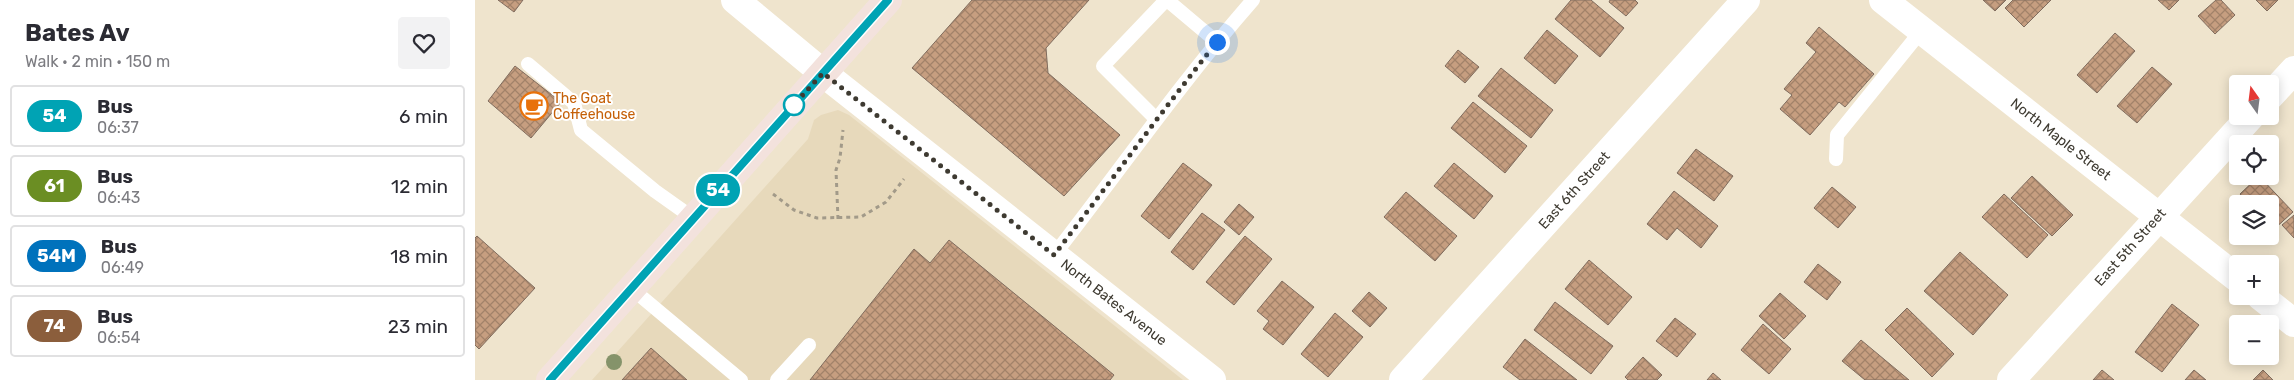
<!DOCTYPE html>
<meta charset="utf-8">
<style>
body{margin:0;font-family:Rubik,sans-serif;background:#f2f2f3;color:#2b2b33;height:100vh;display:flex;flex-direction:column;font-size:19px;white-space:nowrap}
*{box-sizing:border-box;margin:0}
p{font-size:16px;color:#7c7c81}
.icon{flex:none;width:28px;height:28px;fill:none;stroke:currentColor;stroke-width:2;stroke-linecap:round;stroke-linejoin:round}
.map{position:relative;flex:1;overflow:hidden}
.details{display:flex;flex-direction:column;background:#fff;width:475px}
.details>*{flex:none}
.badge{padding:0 10px;border-radius:16px;font-size:18px;line-height:32px}
.needle{width:32px;rotate:346deg}
.fabs{position:absolute;left:1754px;top:75px;display:grid;gap:10px}
.fabs a{display:grid;place-items:center;width:50px;height:50px;border-radius:5px;background:#fff;box-shadow:0 2px 12px #0003;font-size:25px}
.you{position:absolute;width:25px;height:25px;margin:-12px;border:4px solid #fff;border-radius:50%;background:#1a73e8;box-shadow:0 0 0 8px #1a73e833}
.map>.badge{position:absolute;translate:-50% -50%;box-shadow:0 0 0 2px #fff}
.round{display:grid;place-items:center;flex:none;width:52px;height:52px;border-radius:5px;background:#f2f2f3}
.headline{display:flex;align-items:center;justify-content:space-between;height:85px;padding:0 25px}
h1{font-size:24px;font-weight:700;line-height:38px}
ul{padding:0;list-style:none}
li{display:flex;align-items:center;gap:15px;height:62px;margin:0 10px 8px;padding:0 15px;border:2px solid #e1e1e2;border-radius:5px}
li div{flex:1}
li b{display:block;font-size:19px}
li em{font-style:normal}
li .badge{min-width:55px;font-weight:700;text-align:center}
main{display:flex;flex:1;min-height:0}
.map>svg:first-child{display:block}
</style>
<main>
<section class="details">
<div class="headline"><div><h1>Bates Av</h1><p>Walk · 2 min · 150 m</p></div><a class="round"><svg class="icon" aria-label="heart" viewBox="0 0 24 24"><path d="M12 20l-8-8c-3-5 5-10 8-4 3-6 11-1 8 4z"/></svg></a></div>
<ul>
<li><span class="badge" style="background:#00a3b4;color:#fff">54</span><div><b>Bus</b><p>06:37</p></div><em>6 min</em></li>
<li><span class="badge" style="background:#6b8e23;color:#fff">61</span><div><b>Bus</b><p>06:43</p></div><em>12 min</em></li>
<li><span class="badge" style="background:#0072bc;color:#fff">54M</span><div><b>Bus</b><p>06:49</p></div><em>18 min</em></li>
<li><span class="badge" style="background:#8b5e3c;color:#fff">74</span><div><b>Bus</b><p>06:54</p></div><em>23 min</em></li>
</ul>
</section>
<div class="map">
<svg width="1819" height="380" viewBox="0 0 1819 380">
<defs>
<pattern id="building-cross-hatch" width="8" height="8" patternUnits="userSpaceOnUse" patternTransform="scale(1.25)"><rect width="8" height="8" fill="#c69e80"/><path d="M0 0l8 8M0 8l8-8" fill="none" stroke="#a28269"/></pattern>
</defs>
<rect width="100%" height="100%" fill="#efe4cd"/>
<path fill="#e7d9bb" d="M363,110L374,115L708,380H117L333,139L339,120L346,115Z"/>
<path fill="url(#building-cross-hatch)" stroke="#806c5e" d="M23,0H48L39,12Z
M497,0H614L571,48L573,73L645,135L589,196L437,68Z
M1096,0H1116L1149,28L1125,57L1080,19Z
M1135,0H1160L1163,3L1151,16L1134,2Z
M1508,0H1531L1520,11Z
M1538,0H1576L1549,27L1530,8Z
M1683,0H1704L1694,10Z
M1741,0H1746L1760,15L1740,34L1723,16Z
M1781,0H1803L1792,11Z
M1344,27L1399,74L1370,107L1364,102L1335,135L1305,109L1317,95L1309,89L1341,52L1331,43Z
M1072,30L1103,56L1080,84L1049,58Z
M1640,33L1660,51L1622,93L1602,75Z
M983,50L1004,67L990,83L970,66Z
M40,66L86,102L56,138L13,101Z
M1677,67L1697,84L1662,123L1642,106Z
M1026,68L1078,110L1056,138L1003,96Z
M998,102L1052,146L1030,173L976,128Z
M1221,149L1258,176L1239,201L1202,173Z
M708,163L737,185L694,239L666,216Z
M979,163L1018,196L999,219L959,186Z
M1557,176L1598,215L1577,236L1536,198Z
M1784,176L1818,212L1798,230L1795,227V204H1774L1765,194Z
M1357,187L1381,207L1363,228L1339,208Z
M1199,191L1243,226L1226,248L1202,228L1192,240L1172,224Z
M931,192L982,236L960,261L909,217Z
M1529,194L1573,235L1552,258L1507,217Z
M764,204L779,217L764,235L749,222Z
M727,213L750,230L718,270L696,252Z
M1819,215V238L1807,225Z
M2,236L60,288L4,349L0,345V238Z
M770,236L797,259L759,305L731,282Z
M474,240L639,375L635,380H335L439,249L455,263Z
M1485,252L1533,295L1498,335L1449,291Z
M1114,260L1157,297L1133,325L1090,289Z
M1343,264L1366,282L1352,300L1329,282Z
M807,281L839,307L808,345L788,329L794,321L782,311Z
M894,292L912,308L895,327L877,311Z
M1305,293L1331,316L1309,339L1284,316Z
M1080,302L1138,346L1116,374L1059,330Z
M1697,304L1724,325L1687,372L1660,352Z
M1432,308L1479,354L1457,377L1410,330Z
M860,313L888,337L853,377L826,354Z
M1200,318L1221,334L1202,357L1181,341Z
M1288,324L1316,349L1294,374L1266,350Z
M1050,339L1102,380H1045L1028,367Z
M1386,340L1434,380H1390L1367,361Z
M176,348L212,380H147Z
M1168,357L1187,375L1182,380H1153L1150,377Z
M1627,370L1639,380H1618Z
M1719,370L1731,380H1710Z
M1788,370L1798,380H1778Z
M1238,373L1246,380H1232Z"/>
<g fill="none" stroke-linecap="round" stroke-linejoin="round">
<path stroke="#a29a89" stroke-width="3" stroke-dasharray="4 4" stroke-linecap="butt" d="M298,194L319,210L342,218L386,217L411,202L429,179
M363,219L361,170L365,158L368,130"/>
<path stroke="#fff" stroke-width="14" d="M692,0L742,42
M53,64L99,103L106,130L180,191L218,218
M681,119L628,66L691,0
M1361,159L1362,135L1447,30
M579,255C645,170 707,81 778,0
M156,288L266,380
M302,380L334,345"/>
<path stroke="#fff" stroke-width="28" d="M260,0L348,73L737,380
M1408,0L1762,278
M1795,96L1819,70
M1785,296L1819,323
M1536,380L1776,116"/>
<path stroke="#fff" stroke-width="28" d="M928,380L1271,0"/>
<path stroke="#f3e2dd" stroke-width="28" d="M75,380L413,0"/>
</g>
<circle fill="#85936a" cx="139" cy="362" r="8"/>
<g fill="none" stroke-linecap="round" stroke-linejoin="round">
<g stroke="#fff" stroke-width="11">
<path id="line" d="M75,380L413,0"/>
</g>
<use href="#line" stroke="#00a3b4" stroke-width="8"/>
<path stroke="#3e3a31" stroke-width="5" stroke-dasharray="0 9" d="M319,105L314,110L348,73L579,255C634,184 686,112 742,42"/>
</g>
<defs>
<g id="cafe-ring" transform="scale(1.4375)"><circle r="9.5" fill="#fff" stroke="#e8710a" stroke-width="1.5"/><path d="M-5.5-4.5H6V0H3Q3 3.5 0 3.5H-2.5Q-5.5 3.5-5.5 0ZM3-3.2v2h1.7v-2ZM-6 4.5H4V6H-6Z" fill="#e8710a"/></g>
</defs>
<g fill-rule="evenodd">
<use href="#cafe-ring" x="59" y="106"/>
</g>
<circle fill="#fff" stroke="#00a3b4" stroke-width="2.5" cx="319" cy="105" r="10"/>
<g text-anchor="middle" stroke-width="4" stroke-linejoin="round" paint-order="stroke">
<g font-size="14" fill="#c56008" stroke="#fff" text-anchor="start">
<text x="78" y="103">The Goat<tspan x="78" dy="16">Coffeehouse</tspan></text>
</g>
<g font-size="14" fill="#3e3a31" stroke="#fff">
<text transform="translate(1586 139) rotate(38)" y="5">North Maple Street</text>
<text transform="translate(1099 190) rotate(-48)" y="5">East 6th Street</text>
<text transform="translate(1655 247) rotate(-48)" y="5">East 5th Street</text>
<text transform="translate(639 302) rotate(38)" y="5">North Bates Avenue</text>
</g>
</g>
</svg>
<div class="fabs">
<a><svg class="needle" viewBox="-14 -14 28 28"><path d="M0-13l5 13h-10z" fill="#e53935"/><path d="M0 13l5-13h-10z" fill="#7c7c81"/></svg></a>
<a><svg class="icon" aria-label="locate" viewBox="0 0 24 24"><circle cx="12" cy="12" r="6"/><path d="M12 2v4M12 18v4M2 12h4M18 12h4"/></svg></a>
<a><svg class="icon" aria-label="layers" viewBox="0 0 24 24"><path d="M12 4l9 5-9 5-9-5zM3 14l9 5 9-5"/></svg></a>
<a>+</a>
<a>−</a>
</div>
<div class="you" style="left:742px;top:42px"></div>
<b class="badge" style="left:243px;top:190px;background:#00a3b4;color:#fff">54</b>
</div>
</main>
